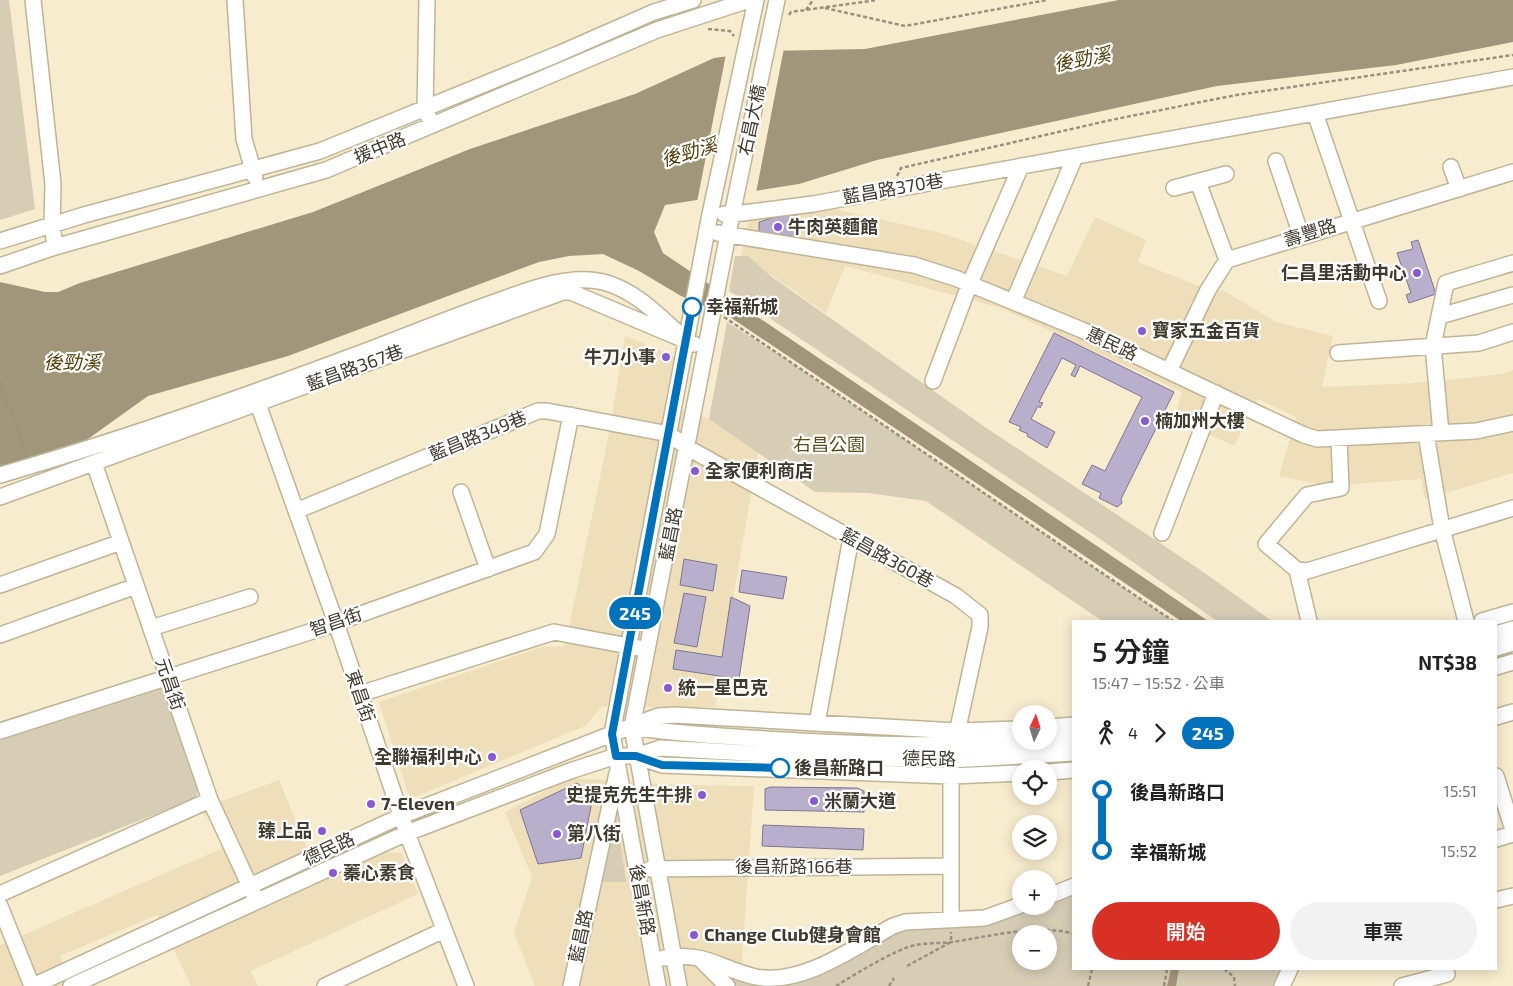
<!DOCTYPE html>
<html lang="zh-TW">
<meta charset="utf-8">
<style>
body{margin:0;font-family:"Exo 2","Noto Sans TC",sans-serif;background:#f2f2f2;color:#222;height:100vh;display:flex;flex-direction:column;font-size:19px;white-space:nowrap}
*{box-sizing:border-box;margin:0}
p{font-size:16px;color:#767676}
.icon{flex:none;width:28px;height:28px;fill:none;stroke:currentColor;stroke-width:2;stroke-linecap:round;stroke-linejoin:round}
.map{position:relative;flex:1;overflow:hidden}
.sheet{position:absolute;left:1072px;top:620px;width:425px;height:350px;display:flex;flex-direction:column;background:#fff;border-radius:0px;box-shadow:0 2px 12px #0003}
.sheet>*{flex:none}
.badge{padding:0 10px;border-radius:16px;font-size:18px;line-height:32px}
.needle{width:32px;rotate:4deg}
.fabs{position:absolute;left:1012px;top:705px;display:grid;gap:10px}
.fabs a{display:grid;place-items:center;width:45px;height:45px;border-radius:50%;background:#fff;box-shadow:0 2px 12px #0003;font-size:25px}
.map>.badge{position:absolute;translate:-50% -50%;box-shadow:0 0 0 2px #fff}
.legs{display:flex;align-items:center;gap:8px;height:55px;padding:0 20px;font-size:16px}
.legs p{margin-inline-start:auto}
.overview{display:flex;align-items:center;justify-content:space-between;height:85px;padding:0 20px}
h1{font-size:28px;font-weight:600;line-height:38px}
.button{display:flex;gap:10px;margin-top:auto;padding:10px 20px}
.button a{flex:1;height:58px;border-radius:30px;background:#d93025;color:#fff;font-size:20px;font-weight:600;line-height:58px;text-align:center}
.button a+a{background:#f2f2f2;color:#222}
ul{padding:0 20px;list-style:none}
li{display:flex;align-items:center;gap:18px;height:60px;font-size:19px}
li i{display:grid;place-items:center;width:8px;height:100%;margin:0 6px;background:currentColor}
li i::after{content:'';width:12px;height:12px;margin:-6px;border:4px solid;border-radius:50%;background:#fff}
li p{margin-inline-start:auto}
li:first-child i{background:linear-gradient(#0000 50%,currentColor 0)}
li:last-child i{background:linear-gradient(currentColor 50%,#0000 0)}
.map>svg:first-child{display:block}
</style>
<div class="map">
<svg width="1513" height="986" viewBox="0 0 1513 986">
<rect width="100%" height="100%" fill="#f8ecce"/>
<path fill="#eedfba" d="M821,206L941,233L1067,276L1095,217L1146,240L1138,262L1199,286L1224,291L1276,322L1333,336L1322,387L1417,383L1502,374L1513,370V473L1425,499L1421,479L1327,486L1279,476L1296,417L1258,399L1234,446L1174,419L1182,392L1001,308L845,266L826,313L772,276L748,257L741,256L749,219Z
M625,336L674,356L665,405L709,419L758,452L715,707H602L585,726L410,799L379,702L542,647L565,646L609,434Z
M571,778L678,785L754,786L740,986H535L514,933L532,877L505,812Z
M279,780L306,844L318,882L385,852L402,853L418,894L251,971L258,986H191L157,915L60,956L74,986H0V945L225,847L214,822L198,810Z"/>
<path fill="#d7cdb5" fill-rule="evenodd" d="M0,0H9L35,209L0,220Z
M735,256H748L772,277L985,427L1199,569L1272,621H1217L1097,537L729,291Z
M727,322L775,352L1173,621H1102L926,501L868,493L815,492L709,419Z
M160,682L195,778L199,790L196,798L0,876V738Z
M615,807L626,882H600Z
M1074,886V969H1281L1273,986H737L711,958L769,972L809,969L904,922L1027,906H1049V897ZM1021,934H1049V961H1021Z"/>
<path fill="#a2967a" d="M1119,0H1513V42L1396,65L1217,86L877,160L799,184L665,205L654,232L663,253L1208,621H1181L730,317L681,296L639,271L603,254L569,256L539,262L288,356L148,396L81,444L59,448L15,468L0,472V282L45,292H58L80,283L313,212L470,149L635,94L714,58L767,51L865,49Z
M1171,969H1179L1176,986H1167Z"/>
<path fill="#f8ecce" d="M784,48L756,193L697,202L726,54Z"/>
<path fill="#b7afcc" stroke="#7e7691" d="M797,211V237L759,232V222Z
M1418,240L1436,294L1409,303L1406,295L1411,293L1397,253L1413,249L1411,242Z
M1054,333L1174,392L1121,499L1122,503L1117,507L1099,498L1101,493L1082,484L1092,465L1105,471L1142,397L1080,366L1075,377L1071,375L1076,365L1062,358L1039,402L1043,403L1040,408L1038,406L1031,419L1055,432L1047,448L1027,436L1028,434L1019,430L1021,427L1009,422Z
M684,559L717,565L713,591L680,585Z
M742,570L787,577L783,599L739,592Z
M684,593L706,597L697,647L674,643Z
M731,597L750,606L739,679L673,669L676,650L722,657Z
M577,783L593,796L581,858L538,864L520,810Z
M770,787L857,788L864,791V812L765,810V789Z
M763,825L864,829L863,850L762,846Z"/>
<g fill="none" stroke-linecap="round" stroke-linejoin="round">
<g stroke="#bfb497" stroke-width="18">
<path id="minor" d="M33,0L53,184L52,224L55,247
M235,0L244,139L255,177
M427,0L425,109L428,116
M1315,113L1379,301
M1276,161L1301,235
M1451,167L1459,189
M1198,182L1227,260
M1174,188L1226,174
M724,214L743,213L813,204L1513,77
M718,233L914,265L955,278L1082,330L1259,414L1304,435L1317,439L1476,431L1513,423
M0,241L84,215L320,151L558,54L654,12L693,0
M0,266L55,247L326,170L657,30L749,0
M1014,300L1075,157
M1440,316L1513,295
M1338,353L1479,343L1513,332
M1169,371L1208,290L1227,260L1513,172
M933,381L970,283L1021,166
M258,404L336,623L407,833L466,986
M1441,433L1433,346L1446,283L1513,263
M1426,434L1442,529L1466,621
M94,463L210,800L254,895
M0,475C118,441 235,400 350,357C399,339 446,319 495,302C525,291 557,278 590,280C625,282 655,311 679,334
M461,492L488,569
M0,497L563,292H571L694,344
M296,511L538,411H547L669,434L688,448L956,596L980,615V627L951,760V920
M1162,533L1216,393
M1297,570L1307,571L1513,508
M1297,570L1266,544L1307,495L1341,488L1339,439
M1297,570L1309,621
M0,585L121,542
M1482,621L1513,612
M151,628L250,597
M1496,634L1513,629
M0,635L136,586
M1496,648L1513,643
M1496,667L1513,662
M360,694L554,632L639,648
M1496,717L1513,712
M817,723L851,538
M632,727C676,734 721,736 765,739C859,745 952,748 1047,741
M1049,727L1074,725
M0,731L322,628L534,552L547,534L571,415
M1049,741L1074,739
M636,756L660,748L801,756L951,760L1074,753
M1049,772L1074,770
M1496,776L1513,830
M1496,839L1513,834
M650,869L950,866
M0,894L210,800
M1049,896L1074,886
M1496,900L1513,896
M0,906L32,986
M664,958C705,951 720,969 756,977C802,986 855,947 893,926L905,922L985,918L1021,905
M700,959L727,986
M33,986L401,816L658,716L675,715L957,731L1021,729
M71,986L407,833L570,771L616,756H636L662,765L951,776L1021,773
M325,986L444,930
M571,986L617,773
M658,986L612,734L710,214L756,0
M679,986L632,727L728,234L777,0
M1282,986L1290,969
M1402,986L1447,974"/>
</g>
<path stroke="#9a917d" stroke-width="2.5" stroke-dasharray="4 2.5" stroke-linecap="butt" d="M825,8L905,26L1047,0
M806,10L813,0
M789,15L791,12L877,0
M708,29L730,31L734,36
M897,176L901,168L1111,120L1236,95L1513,55
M724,317L1173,621
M0,381L26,453
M907,966L951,942V932
M1224,969L1234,977L1235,986
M836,986C857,973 880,959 903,949C918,942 936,944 952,942C987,937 1040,923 1074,934
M889,986L894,978
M1088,986L1092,969
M1164,986L1167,969"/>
<use href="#minor" stroke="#fff" stroke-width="15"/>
</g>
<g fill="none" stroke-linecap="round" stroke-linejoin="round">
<g stroke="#fff" stroke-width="11">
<path id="line-1" d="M692,307L612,734L616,756H636L662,765L780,768"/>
</g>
<use href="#line-1" stroke="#0072bc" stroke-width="8"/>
</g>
<g fill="#8859d2" stroke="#fff" stroke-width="2">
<circle cx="778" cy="227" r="5"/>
<circle cx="1417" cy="273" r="5"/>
<circle cx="1142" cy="331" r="5"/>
<circle cx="666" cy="357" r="5"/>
<circle cx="1145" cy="421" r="5"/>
<circle cx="695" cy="471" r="5"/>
<circle cx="668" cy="688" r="5"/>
<circle cx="492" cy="757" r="5"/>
<circle cx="702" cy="795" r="5"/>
<circle cx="814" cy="801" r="5"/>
<circle cx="371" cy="804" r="5"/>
<circle cx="322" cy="831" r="5"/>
<circle cx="557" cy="834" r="5"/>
<circle cx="333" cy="873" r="5"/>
<circle cx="694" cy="935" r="5"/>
</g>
<g fill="#fff" stroke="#0072bc" stroke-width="2.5">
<circle cx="692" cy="307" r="9"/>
<circle cx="780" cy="768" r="9"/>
</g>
<g text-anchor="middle" stroke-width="4.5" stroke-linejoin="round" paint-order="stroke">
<g font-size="18" fill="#3f3a2e" stroke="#fff">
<text transform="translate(752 120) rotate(-78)" y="6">右昌大橋</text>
<text transform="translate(380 148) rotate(-22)" y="6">援中路</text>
<text transform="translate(893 189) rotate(-10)" y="6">藍昌路370巷</text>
<text transform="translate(1310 233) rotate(-17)" y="6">壽豐路</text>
<text transform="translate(1112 344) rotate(25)" y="6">惠民路</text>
<text transform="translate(355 368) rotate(-20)" y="6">藍昌路367巷</text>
<text transform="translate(478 436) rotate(-22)" y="6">藍昌路349巷</text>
<text transform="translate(671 534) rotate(-79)" y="6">藍昌路</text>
<text transform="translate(887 558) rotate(29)" y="6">藍昌路360巷</text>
<text transform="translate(336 622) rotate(-19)" y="6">智昌街</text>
<text transform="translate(170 684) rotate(71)" y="6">元昌街</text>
<text transform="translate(360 696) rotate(71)" y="6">東昌街</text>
<text transform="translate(929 759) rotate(1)" y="6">德民路</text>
<text transform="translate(329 849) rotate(-25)" y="6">德民路</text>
<text x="794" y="873">後昌新路166巷</text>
<text transform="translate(642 900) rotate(80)" y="6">後昌新路</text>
<text transform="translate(581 936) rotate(-78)" y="6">藍昌路</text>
</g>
<g font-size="18" font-weight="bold" fill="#3f3a2e" stroke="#fff" text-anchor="start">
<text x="788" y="233">牛肉英麵館</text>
<text x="1407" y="279" text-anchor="end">仁昌里活動中心</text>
<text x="1152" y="337">寶家五金百貨</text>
<text x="656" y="363" text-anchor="end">牛刀小事</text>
<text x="1155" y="427">楠加州大樓</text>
<text x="705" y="477">全家便利商店</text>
<text x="678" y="694">統一星巴克</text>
<text x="482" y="763" text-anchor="end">全聯福利中心</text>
<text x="692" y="801" text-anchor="end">史提克先生牛排</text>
<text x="824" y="807">米蘭大道</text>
<text x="381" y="810">7-Eleven</text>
<text x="312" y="837" text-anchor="end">臻上品</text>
<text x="567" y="840">第八街</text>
<text x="343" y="879">蓁心素食</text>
<text x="704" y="941">Change Club健身會館</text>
</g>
<g font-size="18" font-weight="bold" fill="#3f3a2e" stroke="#fff" text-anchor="start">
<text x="706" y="313">幸福新城</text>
<text x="794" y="774">後昌新路口</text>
</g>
<g font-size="18" fill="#5d4b19" stroke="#fff">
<text x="829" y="451">右昌公園</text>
</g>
<g font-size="19" font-style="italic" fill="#513f0a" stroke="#fff">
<text transform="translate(1082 59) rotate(-11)" y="7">後勁溪</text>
<text transform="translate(689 152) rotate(-16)" y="7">後勁溪</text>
<text x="72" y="369">後勁溪</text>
</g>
</g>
</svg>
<div class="fabs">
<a><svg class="needle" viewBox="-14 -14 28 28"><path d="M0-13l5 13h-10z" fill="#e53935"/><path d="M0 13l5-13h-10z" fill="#767676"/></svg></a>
<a><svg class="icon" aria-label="locate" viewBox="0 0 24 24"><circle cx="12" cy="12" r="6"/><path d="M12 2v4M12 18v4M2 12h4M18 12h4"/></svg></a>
<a><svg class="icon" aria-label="layers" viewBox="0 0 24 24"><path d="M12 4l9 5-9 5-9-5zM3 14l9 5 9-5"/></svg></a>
<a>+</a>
<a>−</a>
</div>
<b class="badge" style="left:635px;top:613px;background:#0072bc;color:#fff">245</b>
<section class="sheet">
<div class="overview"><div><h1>5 分鐘</h1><p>15:47 – 15:52 · 公車</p></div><b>NT$38</b></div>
<div class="legs"><svg class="icon" aria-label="walk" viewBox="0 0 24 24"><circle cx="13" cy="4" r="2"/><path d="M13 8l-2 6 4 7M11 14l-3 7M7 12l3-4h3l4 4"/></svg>4<svg class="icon" aria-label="forward" viewBox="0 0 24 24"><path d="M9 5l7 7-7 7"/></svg><b class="badge" style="background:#0072bc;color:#fff">245</b></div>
<ul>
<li><i style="color:#0072bc"></i><b>後昌新路口</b><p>15:51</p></li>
<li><i style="color:#0072bc"></i><b>幸福新城</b><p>15:52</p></li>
</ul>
<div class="button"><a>開始</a><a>車票</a></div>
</section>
</div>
